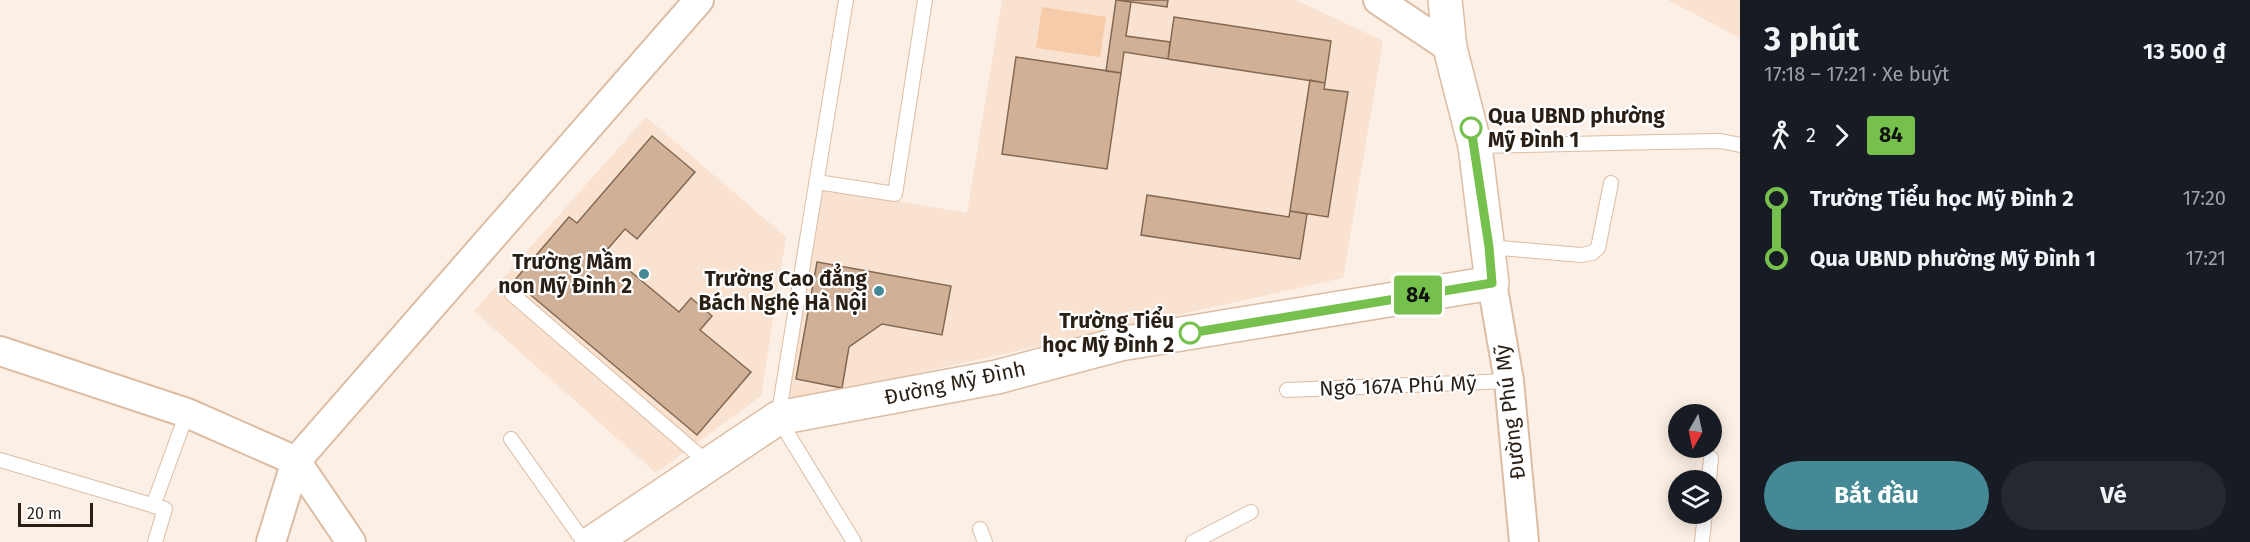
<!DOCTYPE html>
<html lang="vi">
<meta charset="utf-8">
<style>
body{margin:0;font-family:"Fira Sans",sans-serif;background:#242831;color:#f1f3f6;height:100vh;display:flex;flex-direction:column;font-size:22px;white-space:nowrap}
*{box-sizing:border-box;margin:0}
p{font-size:20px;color:#9ea1a6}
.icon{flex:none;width:33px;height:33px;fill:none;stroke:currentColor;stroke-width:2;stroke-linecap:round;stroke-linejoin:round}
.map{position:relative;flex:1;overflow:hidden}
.side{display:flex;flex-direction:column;background:#171b24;width:510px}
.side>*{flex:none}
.badge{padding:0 12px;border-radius:4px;font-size:21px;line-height:39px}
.needle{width:39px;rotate:189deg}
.tools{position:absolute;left:1668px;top:404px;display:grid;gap:12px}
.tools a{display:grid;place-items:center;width:54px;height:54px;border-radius:50%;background:#171b24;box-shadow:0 3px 15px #0003;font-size:30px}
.scale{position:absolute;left:18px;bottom:15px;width:75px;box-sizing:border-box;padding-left:6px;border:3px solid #2a1f15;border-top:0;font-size:16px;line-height:21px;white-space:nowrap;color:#2a1f15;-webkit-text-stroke:4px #fff;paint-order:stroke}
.map>.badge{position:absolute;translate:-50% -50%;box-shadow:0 0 0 3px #fff}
.legs{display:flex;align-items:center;gap:9px;height:66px;padding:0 24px;font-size:20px}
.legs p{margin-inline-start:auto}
.headline{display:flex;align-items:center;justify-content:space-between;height:102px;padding:0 24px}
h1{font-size:33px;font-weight:700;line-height:45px}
.cta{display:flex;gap:12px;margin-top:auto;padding:12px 24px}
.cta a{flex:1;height:69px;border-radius:36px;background:#448995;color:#fff;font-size:24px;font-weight:700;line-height:69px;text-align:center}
.cta a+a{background:#242831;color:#f1f3f6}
ul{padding:0 24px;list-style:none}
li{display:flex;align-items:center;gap:21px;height:60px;font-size:22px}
li i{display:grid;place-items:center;width:9px;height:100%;margin:0 8px;background:currentColor}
li i::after{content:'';width:15px;height:15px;margin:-8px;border:4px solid;border-radius:50%;background:#171b24}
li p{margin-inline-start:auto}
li:first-child i{background:linear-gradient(#0000 50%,currentColor 0)}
li:last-child i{background:linear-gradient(currentColor 50%,#0000 0)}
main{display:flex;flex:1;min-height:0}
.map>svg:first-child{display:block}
</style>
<main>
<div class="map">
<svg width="1740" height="542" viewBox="0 0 1740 542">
<rect width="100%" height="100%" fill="#fcefe5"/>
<path fill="#f9e2cf" d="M1002,0H1296L1383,41L1343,278L784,403L822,188L967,213Z
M1668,0H1740V38Z
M646,117L786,237L761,396L656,473L474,311Z"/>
<path fill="#f6cba9" d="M1042,7L1106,17L1100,57L1036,48Z"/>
<path fill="#d0b198" stroke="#846851" stroke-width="1.5" d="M1116,0L1131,2L1126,36L1170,42L1168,59L1124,52L1121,73L1106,71Z
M1117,0H1168L1167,7Z
M1174,17L1331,41L1325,83L1168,59Z
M1016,57L1121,73L1107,169L1002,154Z
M1310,80L1325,83L1324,89L1348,92L1328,217L1290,211Z
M652,136L695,172L637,239L625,229L606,251L679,312L691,298L712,316L700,330L751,372L697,435L514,281L569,217L577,223Z
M1147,195L1289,217L1290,211L1307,214L1300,259L1141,235Z
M817,262L951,286L942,335L882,324L849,347L842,388L796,379Z"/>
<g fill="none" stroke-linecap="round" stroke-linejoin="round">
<g stroke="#dcbda4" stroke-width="16">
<path id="lane" d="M846,0L778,418L854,542
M1475,146L1658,142L1720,141L1740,145
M817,182L895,194L925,0
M1489,247L1581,255L1592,253L1598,248L1611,183
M512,294L709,464
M1287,390L1509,381
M511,439L584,542
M0,460L165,509L155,542
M1709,480L1711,458
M153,506L187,413
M980,529L985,542
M1193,542L1251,512
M1702,542L1705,513"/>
</g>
<g stroke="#dcbda4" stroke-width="32">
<path id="street" d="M1378,0L1450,48
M1492,283L1509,381L1524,542
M0,351L187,413L296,461L351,542
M271,542L296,461L699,0"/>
</g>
<g stroke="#dcbda4" stroke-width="36">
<path id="secondary" d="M593,542L778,418L997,377L1120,344L1492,283L1475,146L1450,48L1445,0"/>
</g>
<use href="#lane" stroke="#fff" stroke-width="14"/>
<use href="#street" stroke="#fff" stroke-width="28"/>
<use href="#secondary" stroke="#fff" stroke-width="33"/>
</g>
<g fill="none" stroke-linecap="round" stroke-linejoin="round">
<g stroke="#fff" stroke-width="14">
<path id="line-1" d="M1190,333L1492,283L1489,247L1471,128"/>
</g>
<use href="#line-1" stroke="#76c04d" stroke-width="9"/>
</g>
<g fill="#fff" stroke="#76c04d" stroke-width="3">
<circle cx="1471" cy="128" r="10"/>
<circle cx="1190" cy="333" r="10"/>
</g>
<g fill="#448995" stroke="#fff" stroke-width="2">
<circle cx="644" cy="274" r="6"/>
<circle cx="879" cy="291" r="6"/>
</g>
<g text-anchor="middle" stroke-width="4.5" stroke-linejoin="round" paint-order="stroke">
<g font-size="21" font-weight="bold" fill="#2a1f15" stroke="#fff" text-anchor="start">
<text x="1488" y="123">Qua UBND phường<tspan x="1488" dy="24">Mỹ Đình 1</tspan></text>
<text x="1174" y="328" text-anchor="end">Trường Tiểu<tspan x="1174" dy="24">học Mỹ Đình 2</tspan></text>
</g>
<g font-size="21" font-weight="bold" fill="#2a1f15" stroke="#fff" text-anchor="end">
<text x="632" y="269">Trường Mầm<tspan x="632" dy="24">non Mỹ Đình 2</tspan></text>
<text x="867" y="286">Trường Cao đẳng<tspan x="867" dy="24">Bách Nghệ Hà Nội</tspan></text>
</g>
<g font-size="21" fill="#2a1f15" stroke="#fff">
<text transform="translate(955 383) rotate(-12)" y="7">Đường Mỹ Đình</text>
<text transform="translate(1398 386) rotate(-2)" y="7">Ngõ 167A Phú Mỹ</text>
<text transform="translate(1510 412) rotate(-97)" y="7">Đường Phú Mỹ</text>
</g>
</g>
</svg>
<div class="tools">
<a><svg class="needle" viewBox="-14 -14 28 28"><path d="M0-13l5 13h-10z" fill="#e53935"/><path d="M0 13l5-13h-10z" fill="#9ea1a6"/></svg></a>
<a><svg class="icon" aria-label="layers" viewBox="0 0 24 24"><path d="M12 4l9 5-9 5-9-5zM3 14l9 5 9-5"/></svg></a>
</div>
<div class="scale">20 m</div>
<b class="badge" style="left:1418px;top:295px;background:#76c04d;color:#111">84</b>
</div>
<section class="side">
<div class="headline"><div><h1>3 phút</h1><p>17:18 – 17:21 · Xe buýt</p></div><b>13 500 ₫</b></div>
<div class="legs"><svg class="icon" aria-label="walk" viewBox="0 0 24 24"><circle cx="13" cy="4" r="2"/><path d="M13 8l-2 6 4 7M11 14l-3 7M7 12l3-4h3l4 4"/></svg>2<svg class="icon" aria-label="forward" viewBox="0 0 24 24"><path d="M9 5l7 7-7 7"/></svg><b class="badge" style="background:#76c04d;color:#111">84</b></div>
<ul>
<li><i style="color:#76c04d"></i><b>Trường Tiểu học Mỹ Đình 2</b><p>17:20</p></li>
<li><i style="color:#76c04d"></i><b>Qua UBND phường Mỹ Đình 1</b><p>17:21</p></li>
</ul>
<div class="cta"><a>Bắt đầu</a><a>Vé</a></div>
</section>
</main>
